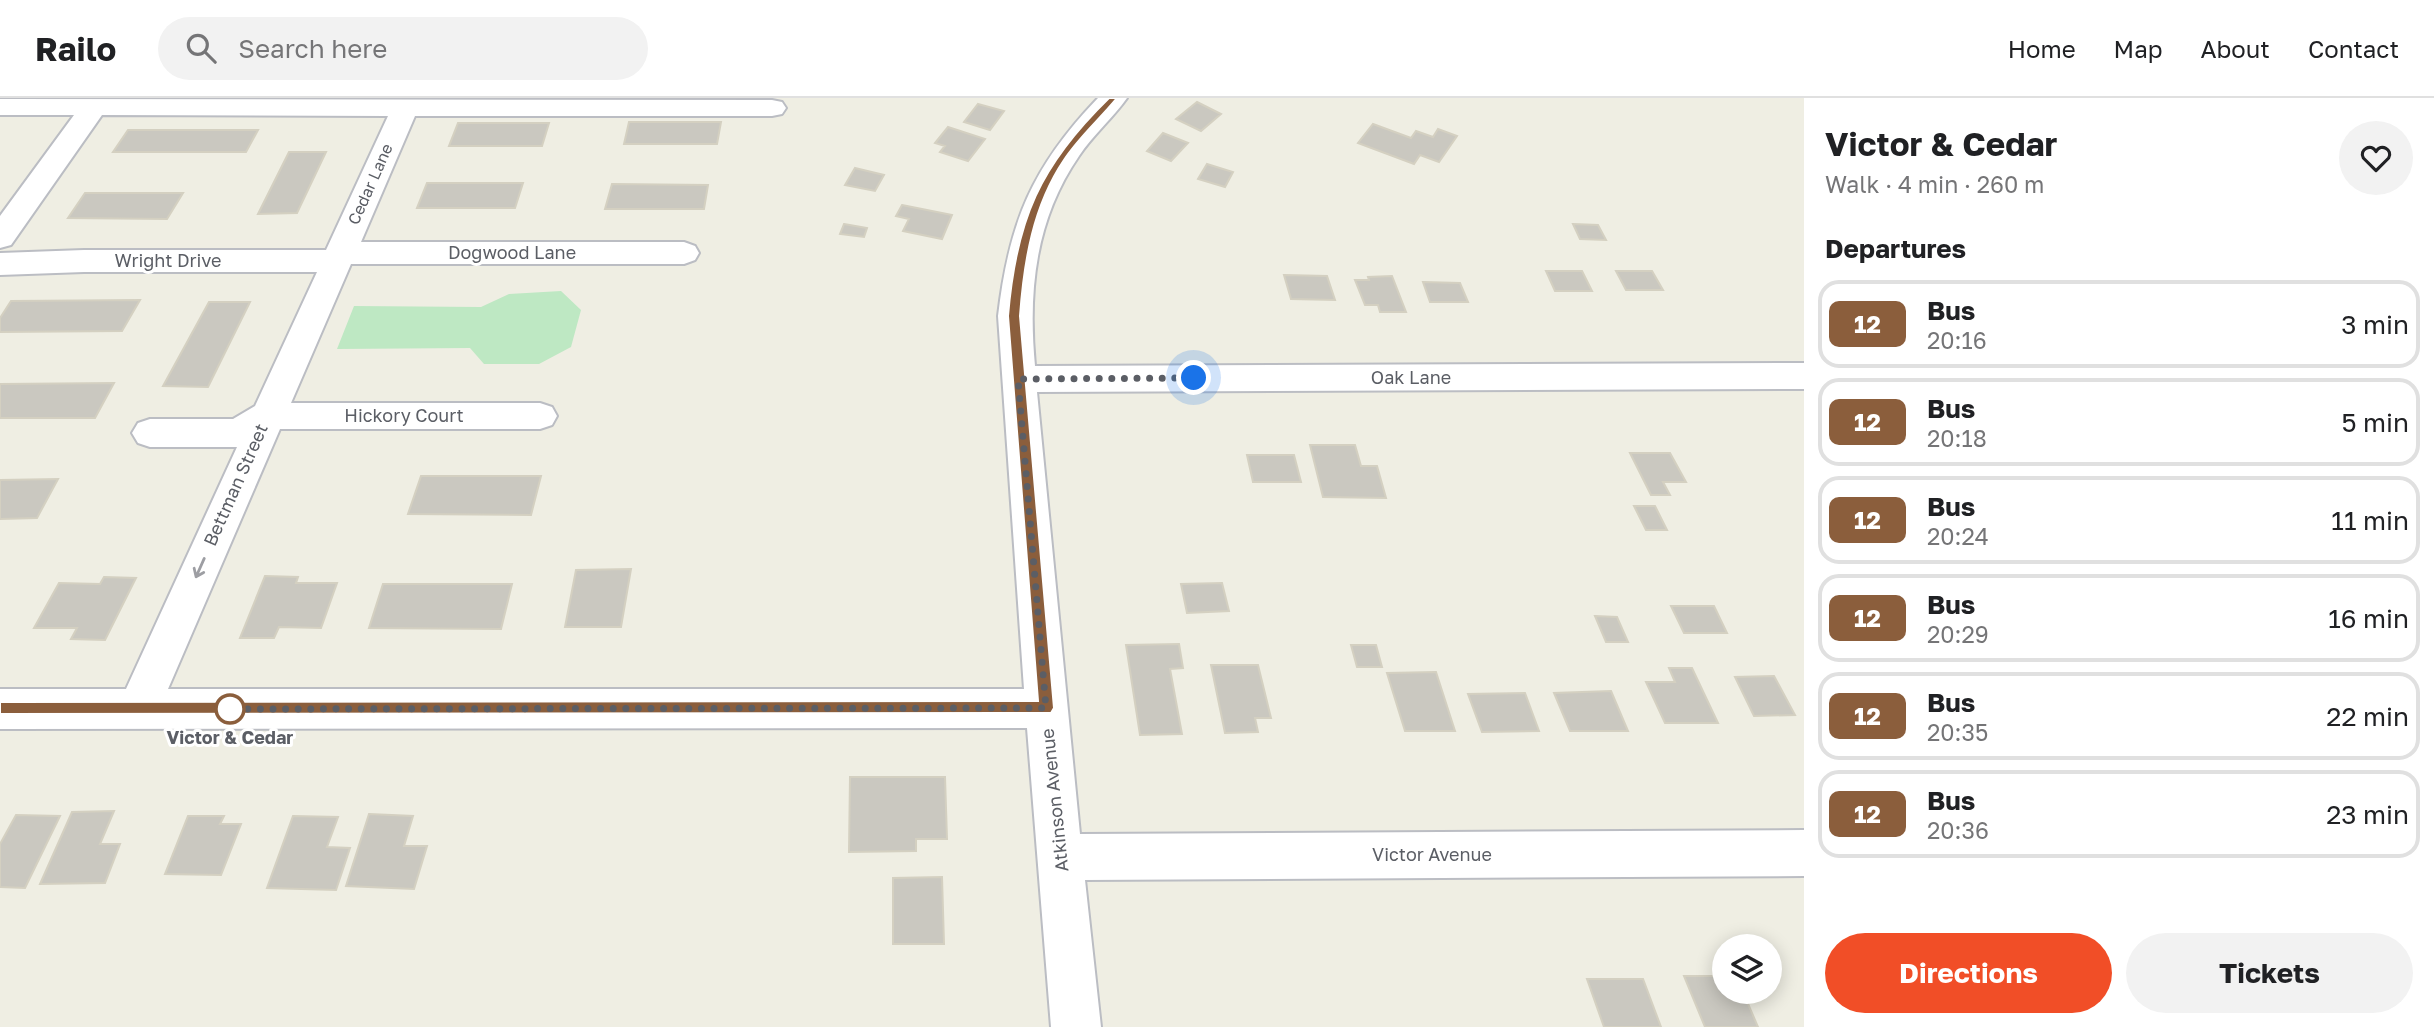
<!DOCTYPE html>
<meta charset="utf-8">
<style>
body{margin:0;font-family:"Golos Text",sans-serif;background:#f2f2f2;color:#202124;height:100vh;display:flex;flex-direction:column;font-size:26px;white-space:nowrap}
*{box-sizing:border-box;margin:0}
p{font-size:23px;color:#757577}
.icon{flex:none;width:38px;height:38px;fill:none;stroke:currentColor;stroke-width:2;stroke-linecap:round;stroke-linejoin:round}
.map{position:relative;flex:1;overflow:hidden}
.side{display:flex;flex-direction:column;background:#fff;width:630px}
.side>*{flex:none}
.badge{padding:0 14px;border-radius:10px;font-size:24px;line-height:46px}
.fabs{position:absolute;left:1712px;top:836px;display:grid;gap:14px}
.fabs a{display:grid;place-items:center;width:70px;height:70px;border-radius:50%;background:#fff;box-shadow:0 4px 18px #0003;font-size:35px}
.you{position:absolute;width:35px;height:35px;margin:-18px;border:5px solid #fff;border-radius:50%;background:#1a73e8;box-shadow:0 0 0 10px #1a73e833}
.map>.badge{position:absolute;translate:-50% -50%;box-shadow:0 0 0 4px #fff}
h2{padding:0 21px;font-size:26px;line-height:63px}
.round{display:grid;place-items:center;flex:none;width:74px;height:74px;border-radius:37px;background:#f2f2f2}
.overview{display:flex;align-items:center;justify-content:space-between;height:119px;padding:0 21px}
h1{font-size:33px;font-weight:700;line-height:52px}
.action{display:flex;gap:14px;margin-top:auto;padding:14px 21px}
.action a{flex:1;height:80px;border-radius:42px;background:#f14e27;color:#fff;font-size:28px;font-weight:700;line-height:80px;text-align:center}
.action a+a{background:#f2f2f2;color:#202124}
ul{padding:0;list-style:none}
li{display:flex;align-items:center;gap:21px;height:88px;margin:0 14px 10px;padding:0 7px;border:4px solid #e0e0e0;border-radius:21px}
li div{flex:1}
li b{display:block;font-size:26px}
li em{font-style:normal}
li .badge{min-width:77px;font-weight:700;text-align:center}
header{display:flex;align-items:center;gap:42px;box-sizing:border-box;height:98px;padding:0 35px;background:#fff;border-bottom:2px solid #e0e0e0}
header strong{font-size:33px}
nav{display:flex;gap:38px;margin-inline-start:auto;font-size:24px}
.search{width:490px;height:63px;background:#f2f2f2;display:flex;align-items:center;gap:18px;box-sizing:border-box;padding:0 24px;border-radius:38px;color:#757577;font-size:26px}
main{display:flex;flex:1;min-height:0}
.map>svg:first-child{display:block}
</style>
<header>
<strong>Railo</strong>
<div class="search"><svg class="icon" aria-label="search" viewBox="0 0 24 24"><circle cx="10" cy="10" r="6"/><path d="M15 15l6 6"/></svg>Search here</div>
<nav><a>Home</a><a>Map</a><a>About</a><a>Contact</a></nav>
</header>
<main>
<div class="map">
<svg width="1804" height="929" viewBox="0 0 1804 929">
<rect width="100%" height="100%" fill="#efeee3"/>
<path fill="#bee8c3" d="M561,193L581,212L571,249L539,266H484L470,250L337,251L354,208L481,209L509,196Z"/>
<path fill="#cac8c0" stroke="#d4d0c1" stroke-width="2" d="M1197,4L1221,16L1201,33L1176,21Z
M978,6L1004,13L990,32L964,24Z
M629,24H721L717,46H624Z
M458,25H549L542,48H449Z
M1373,26L1411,40L1416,33L1433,39L1438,31L1457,38L1439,64L1420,57L1414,66L1358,45Z
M948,29L985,41L968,63L940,54L945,48L935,45Z
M128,32H258L246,54H113Z
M1163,35L1188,45L1171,63L1147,53Z
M289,54H326L297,115L258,116Z
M1207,66L1233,74L1225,89L1198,81Z
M855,70L884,77L875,93L845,87Z
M427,85H523L515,110H417Z
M612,86L708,87L704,111H605Z
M85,95H183L167,121L68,120Z
M902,107L952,117L942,141L903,133L909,121L896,118Z
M844,126L867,130L864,139L840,136Z
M1573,126L1598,127L1606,142L1580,141Z
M1546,173H1582L1592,193H1555Z
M1616,173H1652L1663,192H1626Z
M1284,177L1327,178L1335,202L1291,201Z
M1392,178L1406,214H1380L1378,207H1365L1355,182H1369L1368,179Z
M1423,184L1460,185L1468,204H1430Z
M140,202L122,233L0,234V220L11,203Z
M209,204H250L208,289L163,288Z
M114,285L95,320H0V286Z
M1310,347H1355L1361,368H1377L1386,400L1323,399Z
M1630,355H1670L1686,384H1663L1670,397H1651Z
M1247,357H1294L1301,384H1253Z
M421,378H541L531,417L408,416Z
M58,381L37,420L0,421V382Z
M1634,408H1655L1667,432H1646Z
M631,471L621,529H565L576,472Z
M265,478L298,479L296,485H337L321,530L279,529L274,540H240Z
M104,479L136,480L105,542L71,541L77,530H34L59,485L100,486Z
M1222,485L1229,513L1187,515L1181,486Z
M383,486H512L501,531L369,530Z
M1671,508H1714L1727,535H1684Z
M1595,518L1617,519L1628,544H1606Z
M1179,546L1183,570L1170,571L1182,636L1140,637L1126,547Z
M1351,547H1376L1382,569H1357Z
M1211,567H1258L1271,620H1255L1258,634L1225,635Z
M1669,570H1692L1718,625H1665L1646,584H1675Z
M1436,574L1455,633H1405L1387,575Z
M1774,578L1795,617L1754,618L1735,579Z
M1611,593L1628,633H1570L1554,595Z
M1525,595L1539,633L1482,634L1468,596Z
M850,679H945L947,741H916V753L849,754Z
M114,713L100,746H120L105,785L40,786L72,714Z
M369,716L413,718L404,748H427L414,791L346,788Z
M16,717L60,718L25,790L0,789V746Z
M188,718H224L220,726H241L221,777L165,776Z
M293,718L338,719L327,749L350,750L336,792L267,790Z
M942,779L944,846H893V780Z
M1684,878H1724V894H1743L1758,929H1705Z
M1587,881H1643L1661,929H1604Z"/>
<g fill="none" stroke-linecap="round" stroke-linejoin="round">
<g stroke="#bbbdc3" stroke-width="4">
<path id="minor" d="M1098,0H1127C1112,21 1093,37 1079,58C1035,122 1028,193 1035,268L1804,265V291L1037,294L1080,736L1804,732V778L1085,782L1101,929H1051L1027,630L0,631V591H126L237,349H150L138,345L132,335L138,325L150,321H233L255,308L317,174H84L0,177V155L84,152H326L388,18L102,17L11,147L0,150V118L74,17H0V1L772,2L782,4L786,10L782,16L772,18H415L361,144H684L695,148L699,155L695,162L684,166H351L291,305H540L552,309L557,318L552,327L540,331H280L168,591H1024L998,218C1009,124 1032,69 1098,0Z"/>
</g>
<use href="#minor" fill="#fff" fill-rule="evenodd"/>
</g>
<defs><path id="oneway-shaft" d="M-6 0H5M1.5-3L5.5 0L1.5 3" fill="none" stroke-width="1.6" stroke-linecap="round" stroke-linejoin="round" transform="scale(1.75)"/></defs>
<use stroke="#9d9ea3" href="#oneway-shaft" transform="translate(200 470) rotate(114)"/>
<path fill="#8b5e3c" stroke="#fff" stroke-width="2" d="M1109,0H1117C1100,21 1079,39 1064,62C1033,108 1024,163 1020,218L1054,610L1051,615L0,616V604L1038,603L1008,218C1016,121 1040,67 1109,0Z"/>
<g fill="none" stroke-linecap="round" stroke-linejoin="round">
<path stroke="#5b5e65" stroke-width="7" stroke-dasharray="0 12.6" d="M230,611H220L1046,610L1018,281L1194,280"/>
</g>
<circle fill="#fff" stroke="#8b5e3c" stroke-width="3.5" cx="230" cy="611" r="14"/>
<g text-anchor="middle" stroke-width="6" stroke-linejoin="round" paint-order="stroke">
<g font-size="16" fill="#5b5e65" stroke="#fff">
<text transform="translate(370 86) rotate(-66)" y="6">Cedar Lane</text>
</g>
<g font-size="18" fill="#5b5e65" stroke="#fff">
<text x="512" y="161">Dogwood Lane</text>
<text x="168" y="169">Wright Drive</text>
<text x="1411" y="286">Oak Lane</text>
<text x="404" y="324">Hickory Court</text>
<text transform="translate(236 387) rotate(-66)" y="6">Bettman Street</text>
<text transform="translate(1055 702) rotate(-96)" y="6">Atkinson Avenue</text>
<text x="1432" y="763">Victor Avenue</text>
</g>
<g font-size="18" font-weight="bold" fill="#5b5e65" stroke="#fff">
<text x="230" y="646">Victor &amp; Cedar</text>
</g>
</g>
</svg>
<div class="fabs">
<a><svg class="icon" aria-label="layers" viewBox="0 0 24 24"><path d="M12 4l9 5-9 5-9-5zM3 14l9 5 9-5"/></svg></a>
</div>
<div class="you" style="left:1194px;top:280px"></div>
</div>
<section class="side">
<div class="overview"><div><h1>Victor &amp; Cedar</h1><p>Walk · 4 min · 260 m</p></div><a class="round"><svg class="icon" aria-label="heart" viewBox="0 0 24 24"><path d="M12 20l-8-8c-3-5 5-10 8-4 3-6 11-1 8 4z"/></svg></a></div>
<h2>Departures</h2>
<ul>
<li><span class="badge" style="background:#8b5e3c;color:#fff">12</span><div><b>Bus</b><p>20:16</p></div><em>3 min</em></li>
<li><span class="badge" style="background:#8b5e3c;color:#fff">12</span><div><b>Bus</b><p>20:18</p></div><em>5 min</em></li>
<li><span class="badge" style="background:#8b5e3c;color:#fff">12</span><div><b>Bus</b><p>20:24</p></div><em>11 min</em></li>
<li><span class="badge" style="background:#8b5e3c;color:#fff">12</span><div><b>Bus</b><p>20:29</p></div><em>16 min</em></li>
<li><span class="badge" style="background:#8b5e3c;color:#fff">12</span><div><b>Bus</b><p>20:35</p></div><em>22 min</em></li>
<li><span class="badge" style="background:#8b5e3c;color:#fff">12</span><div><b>Bus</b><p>20:36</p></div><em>23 min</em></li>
</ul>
<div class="action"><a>Directions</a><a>Tickets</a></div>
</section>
</main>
